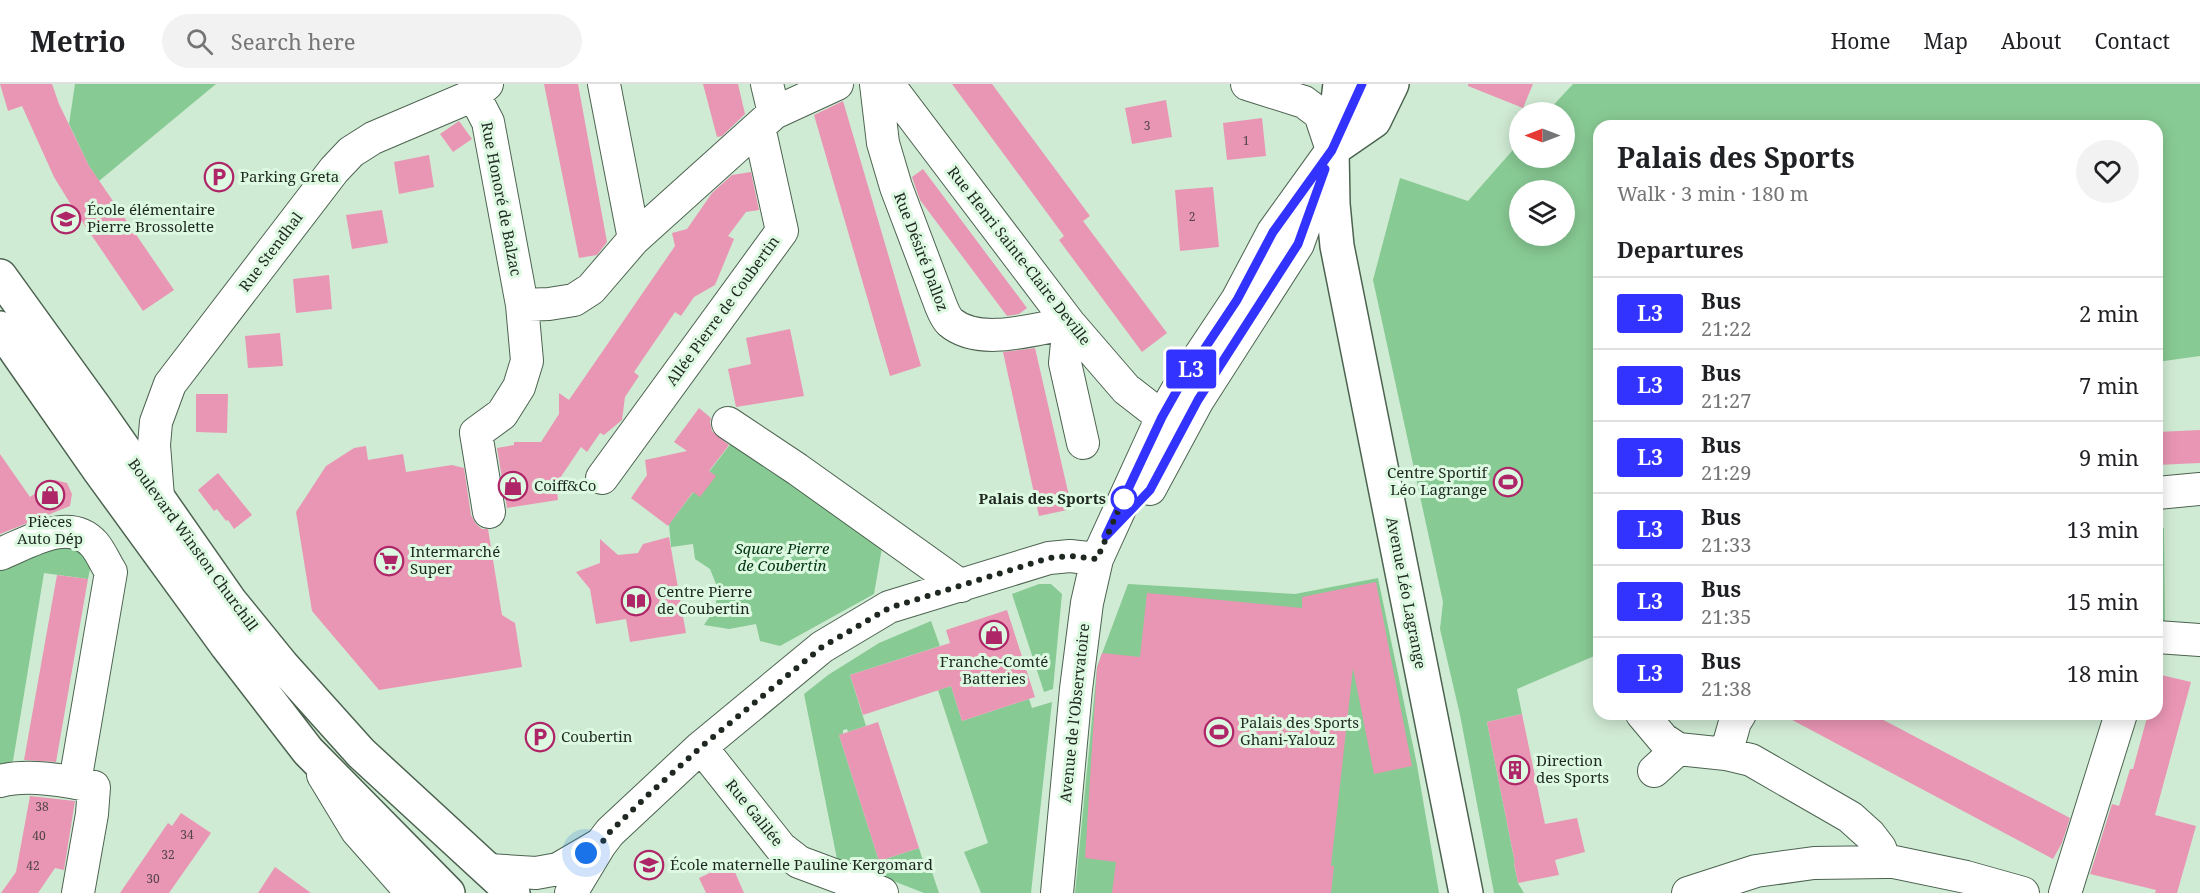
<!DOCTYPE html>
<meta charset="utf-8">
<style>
body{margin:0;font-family:"Noto Serif",serif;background:#f2f2f2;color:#202124;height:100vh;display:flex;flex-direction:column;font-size:22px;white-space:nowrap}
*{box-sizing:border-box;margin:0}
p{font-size:20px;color:#757577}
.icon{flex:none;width:33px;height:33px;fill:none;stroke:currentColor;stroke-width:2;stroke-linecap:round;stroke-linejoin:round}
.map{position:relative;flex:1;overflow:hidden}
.panel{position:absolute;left:1593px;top:36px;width:570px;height:600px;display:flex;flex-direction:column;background:#fff;border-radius:18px;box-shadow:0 3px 15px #0003}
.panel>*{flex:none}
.badge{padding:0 12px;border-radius:4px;font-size:21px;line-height:39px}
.needle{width:39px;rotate:270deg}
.buttons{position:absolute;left:1509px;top:18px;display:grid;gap:12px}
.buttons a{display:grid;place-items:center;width:66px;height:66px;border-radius:50%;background:#fff;box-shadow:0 3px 15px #0003;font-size:30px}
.you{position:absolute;width:30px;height:30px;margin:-15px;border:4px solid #fff;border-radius:50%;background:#1a73e8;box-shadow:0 0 0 9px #1a73e833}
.map>.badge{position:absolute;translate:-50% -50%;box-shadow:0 0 0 3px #fff}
h2{padding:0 24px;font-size:22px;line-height:54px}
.round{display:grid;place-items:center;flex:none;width:63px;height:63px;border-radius:32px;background:#f2f2f2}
.head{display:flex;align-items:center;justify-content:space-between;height:102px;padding:0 24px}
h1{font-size:28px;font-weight:700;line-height:45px}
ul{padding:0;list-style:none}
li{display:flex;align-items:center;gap:18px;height:72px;padding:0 24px;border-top:2px solid #e0e0e0}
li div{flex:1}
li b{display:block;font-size:22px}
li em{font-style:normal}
li .badge{min-width:66px;font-weight:700;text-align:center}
header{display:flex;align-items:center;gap:36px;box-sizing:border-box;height:84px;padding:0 30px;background:#fff;border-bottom:2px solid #e0e0e0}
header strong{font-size:28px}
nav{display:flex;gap:33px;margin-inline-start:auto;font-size:21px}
.search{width:420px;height:54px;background:#f2f2f2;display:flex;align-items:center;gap:15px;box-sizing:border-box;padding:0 21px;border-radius:33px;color:#757577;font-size:22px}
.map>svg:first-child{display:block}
</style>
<header>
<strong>Metrio</strong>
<div class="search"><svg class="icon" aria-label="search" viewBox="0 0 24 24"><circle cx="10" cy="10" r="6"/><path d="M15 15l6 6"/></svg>Search here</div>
<nav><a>Home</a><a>Map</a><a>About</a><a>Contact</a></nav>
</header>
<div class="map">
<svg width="2200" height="809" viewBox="0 0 2200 809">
<rect width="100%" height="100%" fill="#d0ebd4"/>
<path fill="#88ca94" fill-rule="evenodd" d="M75,0H216L99,97L89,82L69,40Z
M1573,0H2200V272L2157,278V42H1599V570L1517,605L1522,630L1487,638L1515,779L1514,780L1518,799L1524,809H1494L1460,631L1440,545L1443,518L1373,196L1400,94L1468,117L1519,59L1520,74H1564V28H1547ZM1520,106H1564V152H1520Z
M735,354L883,458L874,510L780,562L760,557L756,540L729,545L704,541L715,525L718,505L710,485L695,475L693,460L671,463L669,440Z
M2157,444H2164L2165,545L2157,540Z
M61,459L78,463L91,480L88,495L44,489L13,677L0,683V485Z
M1378,494L1417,681L1439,809H1075L1097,583L1128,500L1295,510Z
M1039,500H1051L1062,510L1053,605L1044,608L1012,510Z
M931,537L940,562L850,591L866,642L848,648L847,645L843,646V650L839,651L879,777L919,764L924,780L929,779L939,809H924L837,775L804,610L828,591L879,559Z
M951,602L962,637L1029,615L1032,624L1052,618L1031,809H981L964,768L988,759L938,606Z"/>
<path fill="#e996b4" d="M0,0H52L59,20L89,82L174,206L143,227L73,124L54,93L22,22L8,27Z
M544,0H578L607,158L597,171L579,174Z
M703,0H738L745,30L722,52L717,53Z
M952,0H992L1090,132L1083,137L1167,249L1142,268L1059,156L1064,152Z
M1468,0H1533L1523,24L1468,2Z
M1166,16L1172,53L1132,60L1125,24Z
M843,17L921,282L890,292L814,31Z
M1262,34L1266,72L1227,76L1223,39Z
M459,37L472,55L453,68L440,50Z
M429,71L434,103L399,110L394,78Z
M923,85L1027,224L1019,230L1007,232L920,116L912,93Z
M751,88L759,126L746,128L728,152L734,155L715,201L694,213L681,232L675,228L634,288L639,292L625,313L622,336L604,351L600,349L587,368L581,363L556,400L558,416L507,424L497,364L514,361V358H541L559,330V309L569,316L675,162L672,149L687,145L712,109L732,91Z
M1213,103L1219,163L1180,167L1175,106Z
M382,126L388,159L352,165L346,131Z
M329,191L332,225L296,229L293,195Z
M790,245L804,312L736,323L728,285L751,280L746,254Z
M280,249L283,282L248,284L245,252Z
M1035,264L1072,425L1039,432L1003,268Z
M196,310H228L227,349L196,348Z
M699,324L711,334L710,338L712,347L729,361L709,387L716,392L700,413L693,408L668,442L631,414L647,391L645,376L687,367L674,358Z
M2200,346V379L2157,381V348Z
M366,362L368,376L403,370L406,388L452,381L464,384L471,431L476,440L482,445H488L502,531L515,539L522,583L379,606L312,527L296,428L326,382L354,364Z
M0,370L30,413L55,396L67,399L72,410L70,422L0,450Z
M218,389L252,431L234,445L228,436L226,437L217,425L214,427L198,406Z
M669,453L686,549L630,558L626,535L596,540L590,505L576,488L600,479V455L618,471L638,469L643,460Z
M57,491L88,495L56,678L24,676Z
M1376,498L1412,682L1374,690L1353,584L1331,782H1334L1331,809H1112L1116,778L1085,774L1097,584L1102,569L1140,573L1147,509L1302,524V513Z
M1007,526L1035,613L962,637L951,602L863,631L850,591L950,559L946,546Z
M2157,590L2191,598L2155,731L2196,742L2177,809H2155L2156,806L2090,790L2112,720L2119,722L2130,685H2133L2148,630H2157Z
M1522,630L1545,740L1577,734L1585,768L1555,776L1559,791L1518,799L1514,779H1515L1487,638Z
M1781,630H1872L2070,734L2062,759L2053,775Z
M878,638L919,764L879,777L839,651Z
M30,712L75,717L64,786L55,784L38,809H1L16,788Z
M181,729L211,749L169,809H120L168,739L172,742Z
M731,779L744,809H706L699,794Z
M275,783L311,809H258Z"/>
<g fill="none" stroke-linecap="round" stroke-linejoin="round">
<g stroke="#4c6350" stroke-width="34">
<path id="minor" d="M604,0L634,155
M767,0L774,29
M876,0L883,59L896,103L941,222C943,227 946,234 950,238C979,263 1034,245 1069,239L1065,279L1083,359
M888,0L1069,239L1126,305L1162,333
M1247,0L1304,18L1320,30L1332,66
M474,11L488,38L522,221L527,277L519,303L502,330L476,349L489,428
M1337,55L1362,0
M522,221L549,220L574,216L591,205L634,155L774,29L837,0
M728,339L797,385L961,502
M602,394L782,147L759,43
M1150,405L1198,316L1298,160L1319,101
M2157,409L2200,405
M158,413L154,361L156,338L170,300L334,86L351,68L373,54L474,11L487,0
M0,470C28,459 69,432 94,460C101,468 105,479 111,488L75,698
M2157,553L2200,556
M1642,630L1663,655L1678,665L1726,670L1751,676L1850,733L1870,751L1880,764L1885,778
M701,663L781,764L799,778L882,809
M1726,670L1735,638L1740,630
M1654,687L1678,665
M323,691L357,747L412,809
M0,697C26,690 68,696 94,703L92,730L78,809
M489,786L536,789L558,785L599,761
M571,809L600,761L610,748L701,663L822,563L889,523L1049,474L1070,472L1097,475
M1057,809L1076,605L1087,519L1097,475L1162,333L1179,303L1237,216L1273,148L1332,66
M1688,809L1756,787L1814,779L1885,778H1894L1966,793L2023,809
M2065,809L2121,630"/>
</g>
<g stroke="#4c6350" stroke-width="36">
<path id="major" d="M1340,0L1332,66L1333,120L1337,162L1466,809
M1332,66L1374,37L1392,0
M0,192L96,325L230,517L282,581L361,669L513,809
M0,244L99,386L227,562L308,667L448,809"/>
</g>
<use href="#minor" stroke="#fff" stroke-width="32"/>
<use href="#major" stroke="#fff" stroke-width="33"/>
</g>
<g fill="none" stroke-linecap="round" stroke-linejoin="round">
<g stroke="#fff" stroke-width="14">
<path id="line" d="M1325,85L1298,160L1198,316L1150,406L1106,452L1162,333L1179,303L1237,216L1273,148L1332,66L1362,0"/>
</g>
<use href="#line" stroke="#33f" stroke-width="9"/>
<path stroke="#1e2820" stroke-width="6" stroke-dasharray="0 10.8" d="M586,769L600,761L610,748L649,710L701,663L822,563L889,524L1049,474L1070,472L1097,475L1125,411L1124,415"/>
</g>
<defs>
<g id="parking-ring" transform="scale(1.5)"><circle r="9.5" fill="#ddf9e1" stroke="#ae2668" stroke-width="1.5"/><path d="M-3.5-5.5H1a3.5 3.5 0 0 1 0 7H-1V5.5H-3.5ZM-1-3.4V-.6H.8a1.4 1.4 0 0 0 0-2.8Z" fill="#ae2668"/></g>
<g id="school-ring" transform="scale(1.5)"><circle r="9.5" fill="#ddf9e1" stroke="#ae2668" stroke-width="1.5"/><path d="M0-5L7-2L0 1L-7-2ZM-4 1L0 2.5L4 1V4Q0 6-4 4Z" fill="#ae2668"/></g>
<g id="stadium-ring" transform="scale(1.5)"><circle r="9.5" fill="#ddf9e1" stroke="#ae2668" stroke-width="1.5"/><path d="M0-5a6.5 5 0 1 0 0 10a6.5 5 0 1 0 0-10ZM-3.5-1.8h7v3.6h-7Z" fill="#ae2668"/></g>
<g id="shop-ring" transform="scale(1.5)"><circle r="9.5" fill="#ddf9e1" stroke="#ae2668" stroke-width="1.5"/><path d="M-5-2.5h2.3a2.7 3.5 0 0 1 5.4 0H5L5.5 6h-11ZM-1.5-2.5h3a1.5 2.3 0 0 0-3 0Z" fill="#ae2668"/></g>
<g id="supermarket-ring" transform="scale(1.5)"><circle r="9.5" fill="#ddf9e1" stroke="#ae2668" stroke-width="1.5"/><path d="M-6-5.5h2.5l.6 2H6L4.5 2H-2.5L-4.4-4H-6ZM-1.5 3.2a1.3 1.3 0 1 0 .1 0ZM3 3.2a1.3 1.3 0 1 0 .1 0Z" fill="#ae2668"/></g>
<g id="library-ring" transform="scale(1.5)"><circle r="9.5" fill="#ddf9e1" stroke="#ae2668" stroke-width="1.5"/><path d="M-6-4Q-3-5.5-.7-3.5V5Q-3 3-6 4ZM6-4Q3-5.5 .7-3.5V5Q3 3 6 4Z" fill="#ae2668"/></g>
<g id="building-ring" transform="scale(1.5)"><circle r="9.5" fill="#ddf9e1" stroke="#ae2668" stroke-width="1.5"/><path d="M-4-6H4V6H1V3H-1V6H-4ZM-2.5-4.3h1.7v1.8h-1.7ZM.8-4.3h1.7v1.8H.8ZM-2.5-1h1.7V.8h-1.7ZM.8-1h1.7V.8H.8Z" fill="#ae2668"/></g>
</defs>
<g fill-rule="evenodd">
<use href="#parking-ring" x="219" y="93"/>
<use href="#school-ring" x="66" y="135"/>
<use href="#stadium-ring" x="1508" y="398"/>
<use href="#shop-ring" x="513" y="402"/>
<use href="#shop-ring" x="50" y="411"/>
<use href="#supermarket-ring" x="389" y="477"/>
<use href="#library-ring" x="636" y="517"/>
<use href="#shop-ring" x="994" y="551"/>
<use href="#stadium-ring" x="1219" y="648"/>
<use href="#parking-ring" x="540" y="653"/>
<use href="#building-ring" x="1515" y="686"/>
<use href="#school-ring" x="649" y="781"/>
</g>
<circle fill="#fff" stroke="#33f" stroke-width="3" cx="1124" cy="415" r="12"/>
<g text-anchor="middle" stroke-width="6" stroke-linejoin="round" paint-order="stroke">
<g font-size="12" fill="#514445">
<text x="1147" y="46">3</text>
<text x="1246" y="61">1</text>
<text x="1192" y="137">2</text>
<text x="42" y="727">38</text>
<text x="187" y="755">34</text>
<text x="39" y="756">40</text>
<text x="168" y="775">32</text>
<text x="33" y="786">42</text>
<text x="153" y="799">30</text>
</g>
<g font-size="15" fill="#1e2820" stroke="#ddf9e1" text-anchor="start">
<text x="240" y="98">Parking Greta</text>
<text x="87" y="131">École élémentaire<tspan x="87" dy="17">Pierre Brossolette</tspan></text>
<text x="1487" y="394" text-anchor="end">Centre Sportif<tspan x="1487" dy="17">Léo Lagrange</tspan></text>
<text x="534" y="407">Coiff&amp;Co</text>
<text x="50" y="443" text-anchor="middle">Pièces<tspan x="50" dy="17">Auto Dép</tspan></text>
<text x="410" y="473">Intermarché<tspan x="410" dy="17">Super</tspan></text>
<text x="657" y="513">Centre Pierre<tspan x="657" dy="17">de Coubertin</tspan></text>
<text x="994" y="583" text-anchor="middle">Franche-Comté<tspan x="994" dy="17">Batteries</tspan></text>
<text x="1240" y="644">Palais des Sports<tspan x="1240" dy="17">Ghani-Yalouz</tspan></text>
<text x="561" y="658">Coubertin</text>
<text x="1536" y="682">Direction<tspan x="1536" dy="17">des Sports</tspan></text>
<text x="670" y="786">École maternelle Pauline Kergomard</text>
</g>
<g font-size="15" fill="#1e2820" stroke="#ddf9e1">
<text transform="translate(501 115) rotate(79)" y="5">Rue Honoré de Balzac</text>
<text transform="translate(271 168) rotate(-53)" y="5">Rue Stendhal</text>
<text transform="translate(921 168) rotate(69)" y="5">Rue Désiré Dalloz</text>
<text transform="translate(1019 172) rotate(52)" y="5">Rue Henri Sainte-Claire Deville</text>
<text transform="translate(723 227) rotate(-54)" y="5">Allée Pierre de Coubertin</text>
<text transform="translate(193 461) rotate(54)" y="5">Boulevard Winston Churchill</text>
<text transform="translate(1406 509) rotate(79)" y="5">Avenue Léo Lagrange</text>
<text transform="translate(1075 629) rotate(-84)" y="5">Avenue de l'Observatoire</text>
<text transform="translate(754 729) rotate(51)" y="5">Rue Galilée</text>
</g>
<g font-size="15" font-weight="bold" fill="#1e2820" stroke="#ddf9e1" text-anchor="end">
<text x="1106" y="420">Palais des Sports</text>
</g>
<g font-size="15" font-style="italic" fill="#003511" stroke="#ddf9e1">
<text x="782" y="470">Square Pierre<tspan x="782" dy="17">de Coubertin</tspan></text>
</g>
</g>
</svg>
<div class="buttons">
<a><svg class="needle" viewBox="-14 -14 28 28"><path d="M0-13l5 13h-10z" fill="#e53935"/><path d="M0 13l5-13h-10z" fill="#757577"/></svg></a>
<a><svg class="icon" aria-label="layers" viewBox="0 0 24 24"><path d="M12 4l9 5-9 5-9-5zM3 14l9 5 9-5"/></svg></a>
</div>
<div class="you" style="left:586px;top:769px"></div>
<b class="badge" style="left:1191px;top:285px;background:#33f;color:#fff">L3</b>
<section class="panel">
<div class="head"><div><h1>Palais des Sports</h1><p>Walk · 3 min · 180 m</p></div><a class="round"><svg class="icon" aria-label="heart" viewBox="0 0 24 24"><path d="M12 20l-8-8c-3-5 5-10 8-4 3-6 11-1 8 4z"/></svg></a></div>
<h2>Departures</h2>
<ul>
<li><span class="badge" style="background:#33f;color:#fff">L3</span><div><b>Bus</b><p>21:22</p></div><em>2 min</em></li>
<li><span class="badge" style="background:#33f;color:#fff">L3</span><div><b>Bus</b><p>21:27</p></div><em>7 min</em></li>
<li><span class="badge" style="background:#33f;color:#fff">L3</span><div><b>Bus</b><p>21:29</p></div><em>9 min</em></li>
<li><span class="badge" style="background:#33f;color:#fff">L3</span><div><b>Bus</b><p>21:33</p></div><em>13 min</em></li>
<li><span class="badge" style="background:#33f;color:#fff">L3</span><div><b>Bus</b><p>21:35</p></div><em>15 min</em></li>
<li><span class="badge" style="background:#33f;color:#fff">L3</span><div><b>Bus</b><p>21:38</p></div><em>18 min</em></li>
</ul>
</section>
</div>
